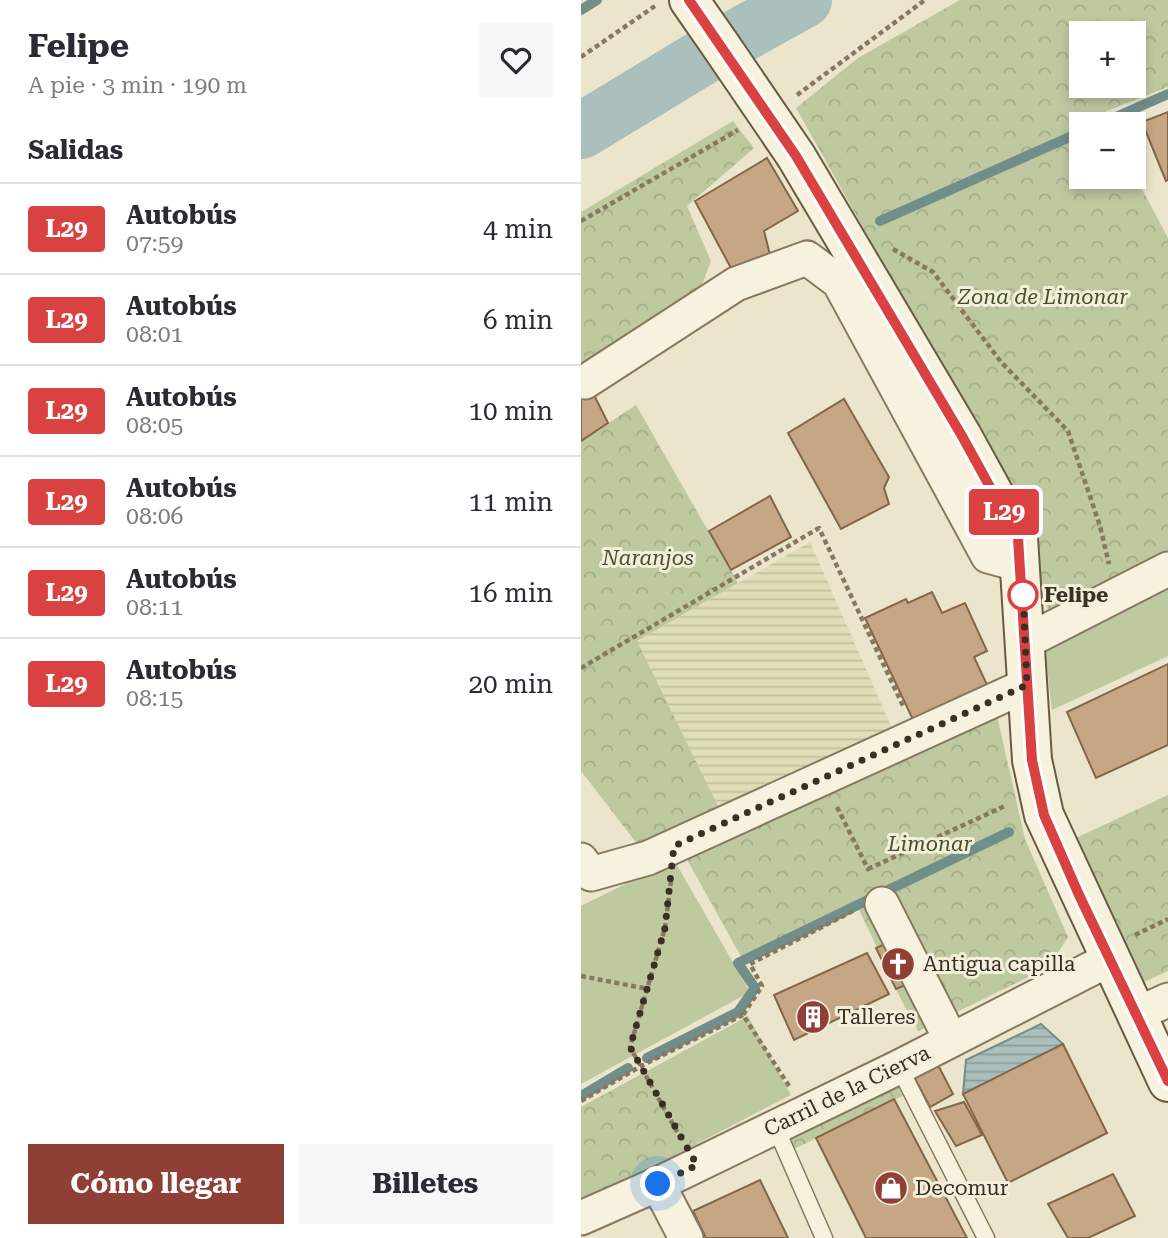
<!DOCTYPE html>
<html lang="es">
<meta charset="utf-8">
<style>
body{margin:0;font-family:"Roboto Serif",serif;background:#f7f7f7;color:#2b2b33;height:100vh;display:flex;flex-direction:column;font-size:26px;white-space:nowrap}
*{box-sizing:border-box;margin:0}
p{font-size:23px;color:#7c7c81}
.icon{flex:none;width:38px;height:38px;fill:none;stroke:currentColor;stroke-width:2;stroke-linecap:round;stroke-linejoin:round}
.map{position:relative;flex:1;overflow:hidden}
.side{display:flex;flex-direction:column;background:#fff;width:581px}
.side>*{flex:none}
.badge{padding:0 14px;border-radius:5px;font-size:24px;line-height:46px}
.buttons{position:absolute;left:488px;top:21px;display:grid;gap:14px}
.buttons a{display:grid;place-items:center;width:77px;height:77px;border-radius:0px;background:#fff;box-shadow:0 4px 10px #0003;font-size:35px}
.you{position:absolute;width:35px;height:35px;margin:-18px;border:5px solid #fff;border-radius:50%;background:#1a73e8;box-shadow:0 0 0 10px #1a73e833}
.map>.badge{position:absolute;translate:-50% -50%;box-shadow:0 0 0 4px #fff}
h2{padding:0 28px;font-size:26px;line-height:63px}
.round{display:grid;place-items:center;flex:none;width:74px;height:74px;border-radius:0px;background:#f7f7f7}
.headline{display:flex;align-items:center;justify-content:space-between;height:119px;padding:0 28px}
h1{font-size:33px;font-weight:700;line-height:52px}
.action{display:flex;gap:14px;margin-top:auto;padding:14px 28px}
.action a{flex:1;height:80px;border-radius:0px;background:#903f36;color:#fff;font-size:28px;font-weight:700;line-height:80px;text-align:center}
.action a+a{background:#f7f7f7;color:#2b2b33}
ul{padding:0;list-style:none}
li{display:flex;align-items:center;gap:21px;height:91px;padding:0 28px;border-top:2px solid #e1e1e2}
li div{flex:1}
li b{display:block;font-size:26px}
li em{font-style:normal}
li .badge{min-width:77px;font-weight:700;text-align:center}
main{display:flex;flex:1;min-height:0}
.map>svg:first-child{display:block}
</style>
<main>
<section class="side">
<div class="headline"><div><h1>Felipe</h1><p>A pie · 3 min · 190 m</p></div><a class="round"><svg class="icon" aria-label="heart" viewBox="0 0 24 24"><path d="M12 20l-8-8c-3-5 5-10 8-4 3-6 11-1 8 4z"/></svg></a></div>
<h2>Salidas</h2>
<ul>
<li><span class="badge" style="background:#da4241;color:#fff">L29</span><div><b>Autobús</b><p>07:59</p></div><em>4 min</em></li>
<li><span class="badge" style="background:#da4241;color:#fff">L29</span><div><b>Autobús</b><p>08:01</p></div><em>6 min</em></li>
<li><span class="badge" style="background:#da4241;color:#fff">L29</span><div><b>Autobús</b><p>08:05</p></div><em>10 min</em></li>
<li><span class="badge" style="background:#da4241;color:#fff">L29</span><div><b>Autobús</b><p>08:06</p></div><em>11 min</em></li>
<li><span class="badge" style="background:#da4241;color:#fff">L29</span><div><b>Autobús</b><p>08:11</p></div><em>16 min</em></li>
<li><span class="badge" style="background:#da4241;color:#fff">L29</span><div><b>Autobús</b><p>08:15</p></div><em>20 min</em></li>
</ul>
<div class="action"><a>Cómo llegar</a><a>Billetes</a></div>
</section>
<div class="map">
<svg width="587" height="1238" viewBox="0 0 587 1238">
<defs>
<pattern id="farmland-rules" width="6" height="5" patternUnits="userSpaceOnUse" patternTransform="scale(1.75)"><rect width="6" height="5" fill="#e0deb9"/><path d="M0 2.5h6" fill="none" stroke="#c1bf9f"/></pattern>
<pattern id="forest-crowns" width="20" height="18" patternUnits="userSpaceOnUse" patternTransform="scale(1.75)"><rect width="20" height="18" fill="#bfc9a0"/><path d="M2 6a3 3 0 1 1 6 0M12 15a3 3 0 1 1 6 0" fill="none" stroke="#a5ad8a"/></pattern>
<pattern id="water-rules" width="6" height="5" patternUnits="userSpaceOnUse" patternTransform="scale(1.75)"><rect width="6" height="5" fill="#abc0bc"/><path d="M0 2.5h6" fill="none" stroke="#8c9c98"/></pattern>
</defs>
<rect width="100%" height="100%" fill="#ebe5cb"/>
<path fill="url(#farmland-rules)" d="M229,542L314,735L137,806L56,641Z"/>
<path fill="#bfc9a0" d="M587,587V656L471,710L464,650Z
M93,860L169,992L0,1084V906Z
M167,1016L210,1095L1,1203L0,1107Z"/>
<path fill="url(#forest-crowns)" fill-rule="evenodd" d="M379,0H587V87L521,113L526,124H500V177H553V174L587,238V562L467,610L446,520L215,108L277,58ZM500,33H553V86H500Z
M152,121L173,148L106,206L130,261L115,301L0,378V212Z
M55,405L157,583L56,641L137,806L67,858L0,771V441Z
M414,707L444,839L487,937L468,967L337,1031L310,980L311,978L276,906L163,962L104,856Z
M587,795V971L561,983L509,888L495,838Z
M67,1071L114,1145L0,1203V1107Z
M332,1075L338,1088L211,1150L205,1138Z"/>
<path fill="url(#water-rules)" stroke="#728e8a" stroke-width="2" d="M460,1024L482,1044L382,1094L385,1060Z"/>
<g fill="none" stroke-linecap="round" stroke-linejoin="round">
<path stroke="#728e8a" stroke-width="10" d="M0,10L16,0
M519,124L587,94
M299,221L500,132
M301,893L428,832
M66,1058L157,1012L174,988L157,963L289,899
M0,1096L47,1068"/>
<path stroke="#abc0bc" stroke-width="56" d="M0,131L140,46L223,0"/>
</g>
<path fill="#c5a785" stroke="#846649" stroke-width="2" d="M587,112V180L585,181L561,122Z
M186,158L217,211L183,231L189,255L151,270L114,201Z
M9,387L27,423L0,441V392Z
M263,399L308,477L303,488L308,504L260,529L207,433Z
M189,496L210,537L150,570L128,531Z
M351,592L361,613L384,603L406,651L393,657L408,689L334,724L284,618L325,599L327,603Z
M587,664V745L515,778L486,712Z
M318,938L339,979L315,989L295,948Z
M286,953L308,994L213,1040L193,995Z
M482,1044L526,1133L427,1183L382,1094Z
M356,1063L372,1094L349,1107L332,1075Z
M313,1099L386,1238H285L235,1138Z
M383,1102L401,1135L375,1146L354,1111Z
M532,1174L554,1216L507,1238H487L467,1204Z
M179,1180L207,1238H125L112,1211Z"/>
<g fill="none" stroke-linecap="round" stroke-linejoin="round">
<g stroke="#877961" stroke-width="19">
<path id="service" d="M318,1067L405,1238
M194,1126L243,1238"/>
</g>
<g stroke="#877961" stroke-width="37">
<path id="minor" d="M4,382L155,284L226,258L258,282L407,556L440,565
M444,642L587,569
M0,860L10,874L67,858L446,685
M301,904L370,1040
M556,1014L587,1000
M77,1184L105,1238
M0,1218L77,1184L318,1067L529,959"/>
</g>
<g stroke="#695a44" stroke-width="42">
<path id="secondary" d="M108,0L140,46
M215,156L381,436L437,538L451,760L463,815L587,1082"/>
</g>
<path stroke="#877961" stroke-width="4.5" stroke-dasharray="5 3.5" stroke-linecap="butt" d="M0,57L74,6
M216,95L344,0
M0,221L157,130
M312,249L352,272L420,362L487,431L519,526L528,564
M0,668L238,528L323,708
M256,807L288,871
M287,869L426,805
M90,881L84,928L49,1047L99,1137
M554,935L587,919
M0,976L67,989
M208,1086L162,1015L181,986L169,964L272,911
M0,1101L60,1066L162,1015"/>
<use href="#service" stroke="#f6f2de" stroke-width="16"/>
<use href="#minor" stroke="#f6f2de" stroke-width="33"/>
<use href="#secondary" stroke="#f6f2de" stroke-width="38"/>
<g stroke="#695a44" stroke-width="42" stroke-linecap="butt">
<path id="secondary-bridge" d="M140,46L215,156"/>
</g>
<use href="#secondary-bridge" stroke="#f6f2de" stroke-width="38"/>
</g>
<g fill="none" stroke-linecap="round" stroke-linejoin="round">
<g stroke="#fff" stroke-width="16">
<path id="line" d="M108,0L215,156L381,436L437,538L451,760L463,815L498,895L587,1081"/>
</g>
<use href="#line" stroke="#da4241" stroke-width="10"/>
<path stroke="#393023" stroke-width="7" stroke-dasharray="0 12.6" d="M77,1184L116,1165L49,1047L84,928L93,846L446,685L442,590V595"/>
</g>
<defs>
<g id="church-disc" transform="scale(1.75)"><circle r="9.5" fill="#903f36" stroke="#f3efda"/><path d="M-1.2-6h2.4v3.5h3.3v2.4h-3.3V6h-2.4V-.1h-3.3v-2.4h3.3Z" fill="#fff"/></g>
<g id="building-disc" transform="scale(1.75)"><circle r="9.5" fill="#903f36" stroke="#f3efda"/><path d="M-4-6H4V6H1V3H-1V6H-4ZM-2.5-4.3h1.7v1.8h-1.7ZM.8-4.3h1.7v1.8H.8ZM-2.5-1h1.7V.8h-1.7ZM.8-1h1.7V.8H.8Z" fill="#fff"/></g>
<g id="shop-disc" transform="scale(1.75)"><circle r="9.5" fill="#903f36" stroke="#f3efda"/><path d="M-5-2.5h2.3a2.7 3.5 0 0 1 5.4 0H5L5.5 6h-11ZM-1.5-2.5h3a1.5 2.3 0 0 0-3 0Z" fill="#fff"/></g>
</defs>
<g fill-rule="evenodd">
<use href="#church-disc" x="317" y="964"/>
<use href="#building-disc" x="232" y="1017"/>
<use href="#shop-disc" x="310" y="1188"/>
</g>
<circle fill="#fff" stroke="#da4241" stroke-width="3.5" cx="442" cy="595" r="14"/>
<g text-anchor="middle" stroke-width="6" stroke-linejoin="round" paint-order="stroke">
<g font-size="21" font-style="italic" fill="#45532b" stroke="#f3efda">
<text x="462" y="304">Zona de Limonar</text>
<text x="67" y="565">Naranjos</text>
<text x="349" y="851">Limonar</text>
</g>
<g font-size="21" font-weight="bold" fill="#393023" stroke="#f3efda" text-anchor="start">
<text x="463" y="602">Felipe</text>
</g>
<g font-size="21" fill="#393023" stroke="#f3efda" text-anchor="start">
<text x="342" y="971">Antigua capilla</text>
<text x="256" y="1024">Talleres</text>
<text x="334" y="1195">Decomur</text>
</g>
<g font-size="21" fill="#393023" stroke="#f3efda">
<text transform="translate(266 1091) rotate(-26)" y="7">Carril de la Cierva</text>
</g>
</g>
</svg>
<div class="buttons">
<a>+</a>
<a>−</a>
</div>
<div class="you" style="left:77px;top:1184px"></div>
<b class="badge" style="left:423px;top:512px;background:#da4241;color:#fff">L29</b>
</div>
</main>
